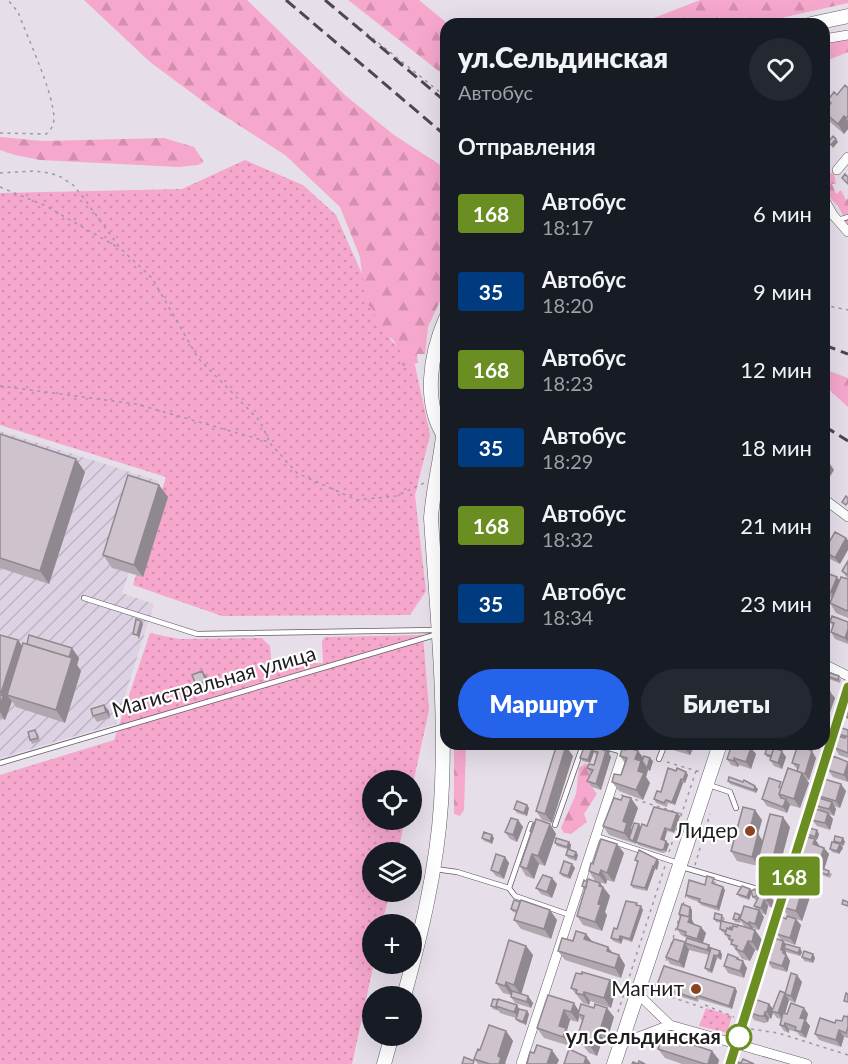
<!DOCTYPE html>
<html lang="ru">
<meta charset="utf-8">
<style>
body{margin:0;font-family:Lato,sans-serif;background:#242831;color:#f1f3f6;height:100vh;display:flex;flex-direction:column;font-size:22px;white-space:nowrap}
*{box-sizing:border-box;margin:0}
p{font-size:20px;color:#9ea1a6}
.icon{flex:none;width:33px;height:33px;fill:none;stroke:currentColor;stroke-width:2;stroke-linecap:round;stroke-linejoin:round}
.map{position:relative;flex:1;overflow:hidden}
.side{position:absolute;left:440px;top:18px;width:390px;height:732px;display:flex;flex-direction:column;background:#171b24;border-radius:18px;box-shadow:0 6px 24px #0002}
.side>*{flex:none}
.badge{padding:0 12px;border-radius:4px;font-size:21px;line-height:39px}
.tools{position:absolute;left:362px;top:770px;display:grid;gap:12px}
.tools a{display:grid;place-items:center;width:60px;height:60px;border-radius:50%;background:#171b24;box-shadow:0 6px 24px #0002;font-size:30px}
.map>.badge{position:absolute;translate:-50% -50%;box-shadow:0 0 0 3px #fff}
h2{padding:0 18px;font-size:22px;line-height:54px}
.round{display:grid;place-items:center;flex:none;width:63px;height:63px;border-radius:32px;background:#242831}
.overview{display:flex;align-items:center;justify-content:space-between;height:102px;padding:0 18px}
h1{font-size:28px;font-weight:800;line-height:45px}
.button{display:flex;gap:12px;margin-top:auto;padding:12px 18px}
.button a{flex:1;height:69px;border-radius:36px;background:#2563eb;color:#fff;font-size:24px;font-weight:800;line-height:69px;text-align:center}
.button a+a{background:#242831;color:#f1f3f6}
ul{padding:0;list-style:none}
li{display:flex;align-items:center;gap:18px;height:78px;padding:0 18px}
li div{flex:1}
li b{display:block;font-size:22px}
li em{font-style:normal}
li .badge{min-width:66px;font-weight:700;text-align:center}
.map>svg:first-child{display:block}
</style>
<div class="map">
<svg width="848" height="1064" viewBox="0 0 848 1064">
<defs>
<pattern id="industrial-furrows" width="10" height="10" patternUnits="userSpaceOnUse" patternTransform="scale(1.5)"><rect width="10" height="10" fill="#ddd2e4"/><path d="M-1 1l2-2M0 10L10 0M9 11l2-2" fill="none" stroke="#bdb4c3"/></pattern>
<pattern id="grass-dots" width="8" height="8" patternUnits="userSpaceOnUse" patternTransform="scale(1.5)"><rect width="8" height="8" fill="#f6a7cc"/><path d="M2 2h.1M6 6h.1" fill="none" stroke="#d38faf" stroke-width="1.8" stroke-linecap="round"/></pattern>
<pattern id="forest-firs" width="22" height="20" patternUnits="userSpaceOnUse" patternTransform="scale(1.5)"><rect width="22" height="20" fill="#f6a7cc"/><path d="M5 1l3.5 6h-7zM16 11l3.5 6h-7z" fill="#d38faf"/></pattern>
</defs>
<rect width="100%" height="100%" fill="#e6dfea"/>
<path fill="url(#industrial-furrows)" d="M0,431L159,481L122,593L154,604L116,724L0,758Z"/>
<path fill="url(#grass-dots)" d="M245,160L303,185L336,215L391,340L415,365L430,435L415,495L426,591L410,615L222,616L133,585L166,477L0,425V193L182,189Z
M150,633L179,639L262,638L270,646L272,666L323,663L322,641L325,637L423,635L429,710L411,793V780H372V819H405L398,852H372V891H390L382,924H372V963H374L352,1064H0V775L114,740Z
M706,1008L732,1016L727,1033L699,1026Z"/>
<path fill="url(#forest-firs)" d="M84,0H247L346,96L394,135L445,168V290L428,327L425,354H417L418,363L402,366V354L393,340L378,326L373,310L365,301L360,257L340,207L285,155L212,108L150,62Z
M348,0H419L448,24H446L445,76Z
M700,0H848V3L754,24H611L625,18L641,23Z
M848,39V52L824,62V43Z
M0,137L43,141L164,138L194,147L204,162L198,165L179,167L40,160L15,155L0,150Z
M830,173L834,174L836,184H832L836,194L841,190L846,200L848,198V225L838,206L825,193L824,179Z
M824,369L848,378V407L824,385Z
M454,744H466L464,810L460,816L454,814Z
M585,764L592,765V787L597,794L584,814L587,822L571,834L564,833L561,828L576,794L579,768Z"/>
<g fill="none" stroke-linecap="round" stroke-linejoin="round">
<g stroke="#635d67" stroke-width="6">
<path id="lane" d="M838,220L848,217
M84,598L197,634L435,630
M659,759L665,744
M0,763L438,634
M709,785L730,792L736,808
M555,825L582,748C595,742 610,749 623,752
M596,836L678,863
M682,867L757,889
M435,869L457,872L509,888L515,896L570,915
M509,888L531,824"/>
</g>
<g stroke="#635d67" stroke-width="10">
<path id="street" d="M824,39L848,35
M837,170L848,157
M824,199L833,215L848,232
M824,499L848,517
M824,664L848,676
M637,993L670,1025L807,1064
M620,1044L670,1025
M521,1064L626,744
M730,1064L848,688"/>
</g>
<g stroke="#635d67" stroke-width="15">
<path id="secondary" d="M811,24L848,16
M446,318C430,354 422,404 446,439
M404,996C421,934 437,868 441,804C447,710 437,612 431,518C433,490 440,464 443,436
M384,1064L392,1035
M614,1064L720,744"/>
</g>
<path stroke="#9d98a0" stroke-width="1.5" stroke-dasharray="3 4.5" stroke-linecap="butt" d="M355,24L446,97
M0,133L46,134C51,130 54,125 54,118C53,91 28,39 18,12L8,0
M0,173L33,171L50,173L61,177L73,185L83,197L120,248L152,278L198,358L260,421L269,441
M0,187L46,206L119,248
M824,305L848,310
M0,386L136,404L269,442L297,473L357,500L396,496L424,483
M667,762L700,772
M621,795L682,814
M669,852L696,771
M695,865L710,814
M683,905L687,892
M671,945L680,915
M664,968L667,958
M654,984L665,995L704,1008L705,1005L734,1017
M618,1012L665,866
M751,1029L778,1033L848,1055"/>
<use href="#lane" stroke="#fff" stroke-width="4.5"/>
<use href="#street" stroke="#fff" stroke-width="9"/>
<use href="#secondary" stroke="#fff" stroke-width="14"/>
<path stroke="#4c484e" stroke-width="3" stroke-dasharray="12 6" stroke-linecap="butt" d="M286,0L446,136
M325,0L446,102
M824,345L848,354
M824,426L848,441"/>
</g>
<path fill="#b1a8af" d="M848,88V129L844,134L830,122L824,113L830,104L828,100Z
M0,434L85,472L49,584L0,568Z
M159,485L168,497L143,577L112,568L103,555Z
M835,532L840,564L828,558L824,551Z
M848,561V618L836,613L830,603L832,598L824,595V572L839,580L848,579L842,571Z
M830,622H848V644L835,639L831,632L833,626Z
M0,635L18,640L22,647L79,658L77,665L81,671L65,723L16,707L12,701L5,720L0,718Z
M202,671L207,677L211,688L200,691L196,685Z
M824,675L841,679L840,683L826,678Z
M824,689L830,692L835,698L829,715L824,713Z
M104,705L109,711L110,718L97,722L93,716Z
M848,730V758L839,755L835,748L842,737L839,734Z
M38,733L40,741L32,744L30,740Z
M669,744H695L690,755L673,750Z
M732,744H752L751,747L743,744L756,754L751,769L739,765L738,767L731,765L727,759Z
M771,744H780L779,748L776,747L786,757L782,769L774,766L770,760V758L767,757L765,754L772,746Z
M790,744H801V746L816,758L809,780H807L809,783L800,808L789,805H790L787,813L767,806L762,799L783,785L797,771V769L792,763L796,748L792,746Z
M804,744H821L819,750Z
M592,749L594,752L590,763L583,761L580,758Z
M593,751H610L609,754L611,757L601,790L592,787L587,781L591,773L587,768L594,765L597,756Z
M638,751L643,758L653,761L650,771L648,770L646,777L650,783L643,800L619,791L612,782L621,775L625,763L620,756Z
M573,756L552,823L542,820L536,811Z
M848,763V782L833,777L828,770Z
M676,771L686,772L688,775L685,783H683L675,805L668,803L667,807L656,803L654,799L661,792Z
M728,781L758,789L756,793L730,784Z
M846,791L840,808L834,806L836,809L834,816L829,814L833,819L830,830L817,826L812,820L820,810L817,806L821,799L819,796Z
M527,805L529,808L527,816L517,813L514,809Z
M638,808L631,828L632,829L647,826L677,813L680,816L674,833L667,831L664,840L669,844L666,852L663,853L638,845L636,842V844L609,835L603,826Z
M518,820L523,827L517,842L510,839L505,832Z
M762,820L758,834L763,842L790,827L778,872L765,868L760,861L758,866L737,861L731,851Z
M535,823L550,824L556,834L545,866L539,864L534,879L526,876L520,866L531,833L530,831Z
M807,834H819L817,840L815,839L819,846L824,848L829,854L824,869L832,874L830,878L822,875L820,872L821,869L814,866L817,871L814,878L811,877L812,878L810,885L802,883L804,885L803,888L810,897L802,921L788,916L782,907L786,895L782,889L799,881L797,879L800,872L797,867L804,862L801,857L809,837Z
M482,838H494L492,844L484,841Z
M843,838L845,842L843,846H842L843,848L839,854L832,852L830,849L835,843L834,841Z
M569,842L571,845L570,850L578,855L576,861L568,858L566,855L567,849L557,846L555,843Z
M624,853L614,882L607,880L606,884L595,881L589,871L593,864Z
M505,857L509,863L504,879L496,876L491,870Z
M657,859L659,862L657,870L655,869L647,891L633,888L631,885L638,863L635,860Z
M572,864L575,868L570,879L562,876L560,873Z
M716,881L715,884L723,887L725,890L719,911L701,905L699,902L688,898L686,895L705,885Z
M587,882L600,883L610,896L605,912L607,915L602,931L583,925L577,916L585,890L582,886Z
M757,883H767L766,888L760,887Z
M557,884L552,898L541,894L536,888Z
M750,889L751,890L757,892L759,897L774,901L772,908L768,906L766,915L761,913L764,917L759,930L753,928V929L755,930L762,940L758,951L755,950L750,961L742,959L725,934V933L722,932L720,929L721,923L716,922L714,919L722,915L725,919L724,921L748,928L744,926L741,921L740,923L735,922L733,919L740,915L741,916L757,910L754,906L758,899L755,900L751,893L749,900L740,897L737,894Z
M639,906L643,910L632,942L623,939L621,944L613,941L611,938L617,929Z
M690,907L692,910V920L694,924L706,933L703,943L722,954L721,960L717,958L712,973L708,972L705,968L709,955L689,950L684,968L670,964L666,957L685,942L687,938L681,935L677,929L680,917L679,914Z
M511,909L557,920L551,939L521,929L514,920L517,913L513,912Z
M801,925L795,945L784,941L786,944L802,952L800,956L786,952V954L790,961L787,972L772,968L767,961L768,958L765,954L781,940L777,934Z
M586,934L592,941L613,953L619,955L625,965L621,978L565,960L558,951Z
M526,946L533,955L521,994L528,996L533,1003L531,1008L515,1003L511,997V995L503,993L496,983Z
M813,954L815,958L813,963L804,961L802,957Z
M738,958L747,968L744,978L728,973L724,966Z
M610,980L616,989L611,1008L590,1001L589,1005L583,1003L571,988Z
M658,982L735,988L737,991L732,1009L699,999L698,1002L669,993Z
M802,982L795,1003L789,1000L785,1014H787L804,1008L808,1014L806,1021L810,1026L806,1038L800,1036L797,1032L789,1030V1033L784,1031L780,1025L781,1019L777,1018L773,1013L771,1019L769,1018L768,1022L764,1023L754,1020L750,1013L769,1004L773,1009L785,993Z
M548,995L579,1010L614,1017L607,1040L603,1038L597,1056L589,1053L577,1038L582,1021L579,1017L578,1022L570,1020L567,1030L573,1038L570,1046L544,1038L537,1028Z
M517,1005L519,1009L527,1011L529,1014L526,1025L518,1022L516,1019V1018L500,1013L499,1011L493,1009L491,1006Z
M848,1013V1038L844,1037L841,1047L819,1040L815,1034L835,1023L842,1021L847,1017Z
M506,1031L513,1041L505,1063L506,1064H478L474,1059L480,1050Z
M658,1049L712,1051L719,1060L718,1064H682L665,1058Z"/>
<path fill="#90888f" d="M825,96L827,100L825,103L824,98Z
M844,116L848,121V129L844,134L838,124Z
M836,139L838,142L833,148L831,145Z
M76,459L85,472L49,584L40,571Z
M828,461L834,470L824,486V467Z
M159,485L168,497L143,577L134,565Z
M846,538L848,540V550L840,564L835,558Z
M837,577L841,583L836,599L831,592Z
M826,610L830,616L824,635V616Z
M141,621L143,624L139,639L137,635Z
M848,629V642L845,638Z
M18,640L27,653L7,695L12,701L5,720L0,712V706L3,696L1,693Z
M72,648L79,658L77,665L81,671L65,723L56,710Z
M202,671L207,677L211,688L206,681Z
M830,692L835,698L829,715L824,708Z
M104,705L109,711L110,718L106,712Z
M826,714L828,717L827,722L824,719Z
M684,744H695L690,755L683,746Z
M815,744H821L819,750Z
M566,746L573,756L552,823L545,814Z
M608,748L610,751L609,754L611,757L601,790L596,784Z
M751,748L756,754L751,769L746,762Z
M592,749L594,752L590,763L588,760Z
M638,751L645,760L644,764L648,770L646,777L650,783L643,800L636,790L638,771L635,759Z
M782,751L786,757L782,769L778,763Z
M812,751L816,758L809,780L805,774Z
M650,758L653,761L650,771L647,768Z
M734,758L739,765L738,767L734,761Z
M848,763V782L844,775Z
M686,772L688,775L685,783L683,780Z
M802,773L809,783L800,808L794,799Z
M681,779L683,783L675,805L672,802Z
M841,784L846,791L840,808L836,801Z
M755,786L758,789L756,793L754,790Z
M631,798L638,808L631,828L634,833L629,839L624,833L623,821Z
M786,799L790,805L787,813L783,807Z
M832,802L836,809L834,816L829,809Z
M527,805L529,808L527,816L524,813Z
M755,810L762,820L758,834L765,844L758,859L760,861L758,866L752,857L749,832Z
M677,813L680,816L674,833L671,830Z
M828,813L833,819L830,830L825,823Z
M783,817L790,827L778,872L772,862Z
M518,820L523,827L517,842L513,835Z
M550,824L556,834L545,866L538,856Z
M639,824L641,827L636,844L633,841Z
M665,828L667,831L664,842L661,839Z
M817,830L819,834L817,840L815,837Z
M492,835L494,838L492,844L490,841Z
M843,838L845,842L843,846L841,843Z
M815,839L819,845L818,851L813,844Z
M666,841L669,844L666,852L664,849Z
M569,842L571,845L570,850L567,847Z
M617,844L624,853L614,882L607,873Z
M840,844L843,848L839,854L837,851Z
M824,848L829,854L824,870L819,863Z
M576,852L578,855L576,861L574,857Z
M532,854L539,864L534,879L527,869Z
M505,857L509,863L504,879L499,873Z
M657,859L659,862L657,870L654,867Z
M572,864L575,868L570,879L568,876Z
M812,864L817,871L814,878L810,872Z
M653,866L655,869L647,891L645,888Z
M601,870L607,880L606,884L599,875Z
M810,875L812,878L810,885L807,882Z
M552,878L557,884L552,898L547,892Z
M765,880L767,883L766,888L763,885Z
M600,883L610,896L605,912L607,915L602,931L595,922Z
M723,887L725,890L719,911L717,907Z
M803,888L810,897L802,921L796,911Z
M750,889L752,892L749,900L747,897Z
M769,895L774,901L772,908L767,901Z
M764,900L768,906L766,915L761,908Z
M641,906L643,910L632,942L630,939Z
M690,907L692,910V920L694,924L688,922Z
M550,910L557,920L551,939L544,929Z
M759,910L764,917L759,930L755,924Z
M796,919L801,925L795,945L790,938Z
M749,922L753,928L752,930L748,924Z
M701,927L706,933L702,945L697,939Z
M755,930L762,940L758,951L752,942Z
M586,934L593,943L584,939Z
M620,936L623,939L621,944L619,940Z
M748,941L755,950L750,961L743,952Z
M783,941L788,947L784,948L786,952V954L790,961L787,972L782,966L781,950Z
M685,943L689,950L684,968L679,962Z
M709,945L713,952L712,956L707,950Z
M526,946L533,955L521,995L514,985Z
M608,947L615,956L607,951Z
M800,948L802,952L800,956L798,953Z
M720,951L722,954L721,960L718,956Z
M813,954L815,958L813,963L811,960Z
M619,955L625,965L621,978L615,968Z
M714,955L717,958L712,973L710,970Z
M738,958L742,964L743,961L747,968L744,978L740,971L737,959Z
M797,975L802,982L795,1003L791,996Z
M610,980L616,989L611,1008L604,998Z
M506,982L513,992L511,995L505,986Z
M735,988L737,991L732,1009L729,1006Z
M584,992L590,1001L589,1005L583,995Z
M785,994L789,1000L783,1020L778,1013Z
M528,996L533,1003L531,1008L527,1002Z
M574,1003L580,1013L578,1014L579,1017L578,1022L571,1012Z
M769,1004L774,1010L772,1011L773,1013L771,1019L767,1012Z
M517,1005L521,1012L519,1019L514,1012Z
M607,1008L614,1017L607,1040L600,1030Z
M804,1008L808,1014L806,1021L810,1026L806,1038L801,1032L800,1018Z
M564,1010L570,1020L567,1030L573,1038L570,1046L563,1037L559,1026Z
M527,1011L529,1014L526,1025L523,1022Z
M765,1012L769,1018L768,1022L764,1016Z
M785,1023L789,1030V1033L784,1026Z
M596,1029L603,1038L597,1056L590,1046Z
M839,1030L844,1037L841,1047L836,1040Z
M506,1031L513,1041L505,1063L506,1064H499L498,1056Z
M552,1050L559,1060L557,1064H547Z
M712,1051L719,1060L718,1064H708Z
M586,1057L591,1064H584Z"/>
<path fill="#cec3cc" stroke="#90888f" stroke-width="1.5" d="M845,85L848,88V116L846,118L844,116L838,124L824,112L831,103L828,100L834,92L837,95Z
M833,136L836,139L831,145L828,142Z
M845,174L848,177V184L842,178Z
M0,434L76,459L40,571L0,558Z
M824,458L828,461L824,467Z
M128,475L159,485L134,565L103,555Z
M846,496L848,498V502L846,505L842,502Z
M835,532L846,538L835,558L824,551Z
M848,561V575L842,571Z
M824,572L837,577L831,592L824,590Z
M841,577L848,579V609L847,611L830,603Z
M832,616L848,622V629L845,638L831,632L834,623L830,622Z
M136,619L141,621L137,635L133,634Z
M0,635L18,640L1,693L0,692Z
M29,635L72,648L69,657L27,644Z
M23,643L72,658L56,710L7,695Z
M202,671L206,681L196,685L192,675Z
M825,671L839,676L838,680L824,675Z
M824,689L830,692L824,708Z
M0,695L3,696L0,706Z
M104,705L106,712L93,716L91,709Z
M848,707V718L845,716Z
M842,728L848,730V737L839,734Z
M35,730L38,738L30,740L28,732Z
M838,736L845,738L846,736L848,737V753L835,748Z
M557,744L566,746L545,814L536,811Z
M732,744H741L751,748L746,762L734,758V761L727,759Z
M768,744L776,747L775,748H774L771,756L765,754Z
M798,744L812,751L805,774L797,771L799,765L792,763Z
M601,746L608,748L607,751L600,749Z
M584,747L592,749L588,760L580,758Z
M595,747L606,751L596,784L587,781L593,770L587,768L589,764L594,765L598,752L593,751Z
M626,747L638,751L635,759L641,761L638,771L644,773L636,790L612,782L614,774L621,775L627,758L620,756L622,749L625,750Z
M774,748L782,751L778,763L770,760Z
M644,756L650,758L647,768L646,767L642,761Z
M833,756L848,762L844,775L828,770Z
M668,768L676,771L677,768L686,772L683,780L681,779L672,802L666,800L664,803L654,799L657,791L661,792Z
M788,768L802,773L794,799L779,794Z
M729,777L743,782L744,780L755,786L754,790L728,781Z
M769,778L781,782L779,787L781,788L779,794L781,798L786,799L783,807L762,799Z
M824,779L841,784L836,801L819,796Z
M623,796L631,798L623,821L627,823L624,833L603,826L614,798L621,800Z
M819,798L832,802L829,809L817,806Z
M517,801L527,805L524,813L514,809Z
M654,807L677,813L671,830L665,828L661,839L666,841L664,849L661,850L636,842L642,824L647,826Z
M743,807L755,810L749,832L758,834L752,857L731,851Z
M816,809L828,813L825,823L812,820Z
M770,814L783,817L772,862L758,859Z
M511,818L518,820L513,835L505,832Z
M536,819L550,824L538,856L532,854L527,869L520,866Z
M533,823H535L532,832L530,831Z
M634,823L639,824L633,841L629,839Z
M809,828L817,830L815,837L807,834Z
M484,832L492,835L490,841L482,838Z
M835,836L843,838L841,843L834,841Z
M807,837L815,839L813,844L824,848L819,863L801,857Z
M556,838L569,842L567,847L555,843Z
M601,839L617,844L607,873L601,870L599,875L589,871L591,863L593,864Z
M832,842L840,844L837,851L830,849Z
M568,849L576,852L574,857L566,855Z
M639,850L657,859L654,867L653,866L645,888L631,885L638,861L635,860Z
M496,854L505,857L499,873L491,870Z
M799,860L812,864L810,872L797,867Z
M564,861L572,864L568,876L560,873Z
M821,868L829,871L828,875L820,872Z
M799,872L810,875L807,882L797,879Z
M543,875L552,878L547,892L536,888Z
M707,876L714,878L712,883L723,887L717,907L699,902L700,899L686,895L689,880L705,885Z
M759,878L765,880L763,885L757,883Z
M588,879L600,883L599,886L603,887L598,904L601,905L595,922L577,916Z
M793,879L802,882L800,887L792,884Z
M584,880L587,882L586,888L582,886Z
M784,882L803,888L796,911L782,907L787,891L782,889Z
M742,886L750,889L747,897L737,894Z
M755,889L757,896L753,897L751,891Z
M761,892L769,895L767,901L764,900L761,908L754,906Z
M514,900L520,902L517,911L511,909Z
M521,900L550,910L544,929L514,920Z
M843,900L848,902V906L842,904Z
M626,901L637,903L636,905L641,906L630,939L620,936L619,940L611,938L614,928L617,929Z
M682,904L690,907L689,917L679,914Z
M744,906L759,910L755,924L749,922L748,924L740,919Z
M715,913L722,915L721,921L714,919Z
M735,913L740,915L738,920L733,919Z
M681,915L690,917L688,922L701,927L697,939L685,935L686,932L677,929Z
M787,916L796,919L790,938L777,934L782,917L786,919Z
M721,921L738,925L737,927L733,926L732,928L730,927L729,929L727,928L726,931L720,929Z
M738,925L755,930L752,942L748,941L743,952L736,949L737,946L731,944L733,940L729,939L730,936L725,934L727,928L732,930L733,926L737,927Z
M576,931L586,934L584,939L608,947L607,951L619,955L615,968L558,951L562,938L573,941Z
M771,937L783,941L781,950H783V953L786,955L782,966L767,961L769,955L765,954Z
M687,938L709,945L707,950L685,943Z
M674,939L685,942L679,962L666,957Z
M509,940L526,946L514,985L506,982L505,986L496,983Z
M786,944L800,948L798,953L784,948Z
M711,948L720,951L718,956L714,955L710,970L705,968Z
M804,951L813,954L811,960L802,957Z
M728,954L738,958L737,959L743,961L740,971L724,966Z
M664,966L735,988L729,1006L697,995L696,999L667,989L658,982Z
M582,972L610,980L604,998L584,992L583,995L576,993L577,990L571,988L576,973L582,974Z
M791,973L797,975L791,996L785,994Z
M512,991L528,996L527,1002L511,997Z
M780,991L785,993L778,1013L772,1011Z
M846,993L848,994V1002L844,1001Z
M548,995L574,1003L571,1012L564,1010L559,1026L566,1028L563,1037L537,1028Z
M493,999L498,1000L496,1006L497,1008L491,1006Z
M498,999L517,1005L514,1012L496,1006Z
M754,999L769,1004L767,1012H765L764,1016H760L750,1013Z
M791,1003L804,1008L800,1018L805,1019L801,1032L795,1030L796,1027L785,1023L784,1026L780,1025L783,1013L787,1014Z
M581,1004L594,1008L595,1004L607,1008L600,1030L596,1029L590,1046L582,1044L583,1040L577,1038L584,1016L578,1014Z
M519,1009L527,1011L523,1022L516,1019Z
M844,1016L848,1017V1027L846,1033L839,1030L836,1040L815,1034L820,1018L835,1023L836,1020L842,1021Z
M489,1025L506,1031L498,1056L501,1058L499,1064H490L474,1059L478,1049L480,1050Z
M663,1035L712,1051L708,1064H705L658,1049Z
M537,1045L552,1050L547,1064H527L530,1052L534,1053Z
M569,1049L586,1057L584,1064H564Z
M464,1057L474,1061L473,1064H462Z
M743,1059L754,1064H734L735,1061L741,1063Z
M639,1061L645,1064H632L633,1062L638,1064Z"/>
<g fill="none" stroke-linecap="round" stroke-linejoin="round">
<g stroke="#fff" stroke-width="14">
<path id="line" d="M730,1064L848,687"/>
</g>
<use href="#line" stroke="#6b8e23" stroke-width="9"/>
</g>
<g fill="#8b4422" stroke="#fff" stroke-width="2">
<circle cx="750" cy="831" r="6"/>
<circle cx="696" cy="989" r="6"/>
</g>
<circle fill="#fff" stroke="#6b8e23" stroke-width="3" cx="739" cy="1037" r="12"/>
<g text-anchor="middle" stroke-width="4.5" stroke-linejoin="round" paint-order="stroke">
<g font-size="21" fill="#201d21" stroke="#fff">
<text transform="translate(214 682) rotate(-16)" y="7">Магистральная улица</text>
</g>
<g font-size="21" fill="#201d21" stroke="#fff" text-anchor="end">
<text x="738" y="838">Лидер</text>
<text x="684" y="996">Магнит</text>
</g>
<g font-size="21" font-weight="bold" fill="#201d21" stroke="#fff" text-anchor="end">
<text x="721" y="1044">ул.Сельдинская</text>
</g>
</g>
</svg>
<div class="tools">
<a><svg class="icon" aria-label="locate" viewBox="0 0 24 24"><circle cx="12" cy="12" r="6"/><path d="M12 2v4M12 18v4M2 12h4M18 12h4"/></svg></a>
<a><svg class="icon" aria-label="layers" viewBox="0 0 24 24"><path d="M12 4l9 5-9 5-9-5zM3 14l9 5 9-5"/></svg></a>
<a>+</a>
<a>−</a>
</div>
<b class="badge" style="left:789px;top:876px;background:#6b8e23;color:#fff">168</b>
<section class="side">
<div class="overview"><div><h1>ул.Сельдинская</h1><p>Автобус</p></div><a class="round"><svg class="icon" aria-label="heart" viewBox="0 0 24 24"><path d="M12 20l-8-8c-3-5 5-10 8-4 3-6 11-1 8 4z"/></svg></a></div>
<h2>Отправления</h2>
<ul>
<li><span class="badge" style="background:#6b8e23;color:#fff">168</span><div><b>Автобус</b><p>18:17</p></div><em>6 мин</em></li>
<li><span class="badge" style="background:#003b80;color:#fff">35</span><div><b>Автобус</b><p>18:20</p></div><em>9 мин</em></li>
<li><span class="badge" style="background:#6b8e23;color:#fff">168</span><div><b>Автобус</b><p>18:23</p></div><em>12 мин</em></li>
<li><span class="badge" style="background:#003b80;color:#fff">35</span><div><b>Автобус</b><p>18:29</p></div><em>18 мин</em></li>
<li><span class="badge" style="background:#6b8e23;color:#fff">168</span><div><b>Автобус</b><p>18:32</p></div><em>21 мин</em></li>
<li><span class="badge" style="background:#003b80;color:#fff">35</span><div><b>Автобус</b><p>18:34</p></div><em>23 мин</em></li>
</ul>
<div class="button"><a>Маршрут</a><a>Билеты</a></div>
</section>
</div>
